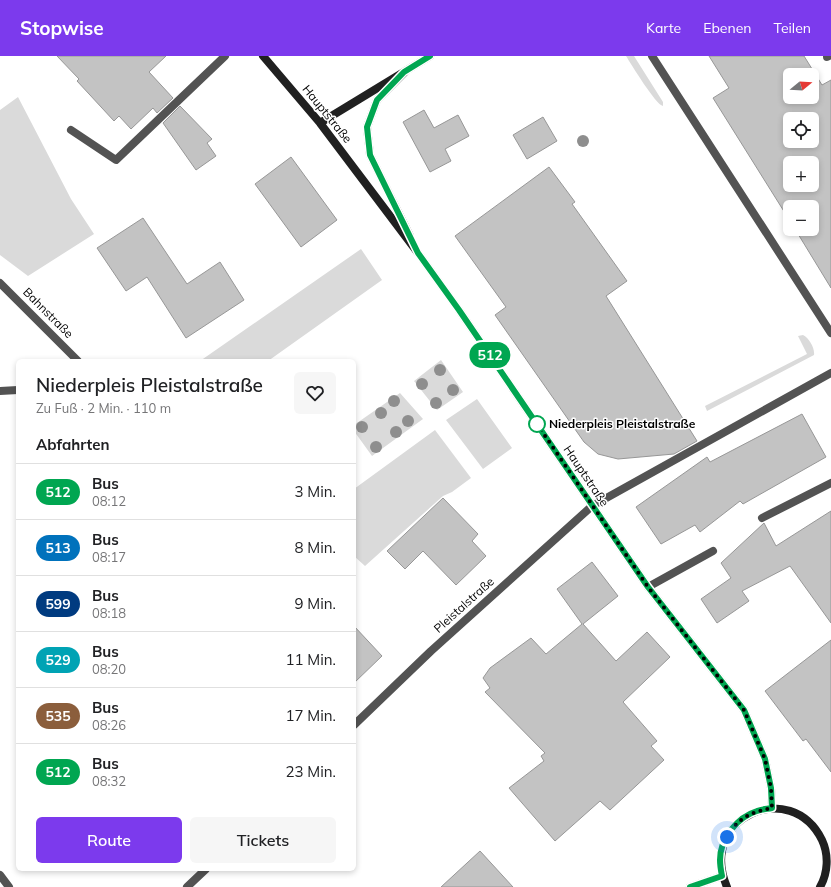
<!DOCTYPE html>
<html lang="de">
<meta charset="utf-8">
<style>
body{margin:0;font-family:Mulish,sans-serif;background:#f6f6f6;color:#202124;height:100vh;display:flex;flex-direction:column;font-size:15px;white-space:nowrap}
*{box-sizing:border-box;margin:0}
p{font-size:13px;color:#757577}
.icon{flex:none;width:22px;height:22px;fill:none;stroke:currentColor;stroke-width:2;stroke-linecap:round;stroke-linejoin:round}
.map{position:relative;flex:1;overflow:hidden}
.drawer{position:absolute;left:16px;top:303px;width:340px;height:512px;display:flex;flex-direction:column;background:#fff;border-radius:6px;box-shadow:0 2px 6px #0003}
.drawer>*{flex:none}
.badge{padding:0 8px;border-radius:13px;font-size:14px;line-height:26px}
.needle{width:26px;rotate:72deg}
.controls{position:absolute;left:783px;top:12px;display:grid;gap:8px}
.controls a{display:grid;place-items:center;width:36px;height:36px;border-radius:6px;background:#fff;box-shadow:0 2px 6px #0003;font-size:20px}
.you{position:absolute;width:20px;height:20px;margin:-10px;border:3px solid #fff;border-radius:50%;background:#1a73e8;box-shadow:0 0 0 6px #1a73e833}
.map>.badge{position:absolute;translate:-50% -50%;box-shadow:0 0 0 2px #fff}
h2{padding:0 20px;font-size:15px;line-height:36px}
.round{display:grid;place-items:center;flex:none;width:42px;height:42px;border-radius:6px;background:#f6f6f6}
.summary{display:flex;align-items:center;justify-content:space-between;height:68px;padding:0 20px}
h1{font-size:19px;font-weight:600;line-height:30px}
.button{display:flex;gap:8px;margin-top:auto;padding:8px 20px}
.button a{flex:1;height:46px;border-radius:6px;background:#7c3aed;color:#fff;font-size:16px;font-weight:600;line-height:46px;text-align:center}
.button a+a{background:#f6f6f6;color:#202124}
ul{padding:0;list-style:none}
li{display:flex;align-items:center;gap:12px;height:56px;padding:0 20px;border-top:1px solid #e0e0e0}
li div{flex:1}
li b{display:block;font-size:15px}
li em{font-style:normal}
li .badge{min-width:44px;font-weight:700;text-align:center}
header{display:flex;align-items:center;gap:24px;box-sizing:border-box;height:56px;padding:0 20px;background:#7c3aed;color:#fff}
header strong{font-size:19px}
nav{display:flex;gap:22px;margin-inline-start:auto;font-size:14px}
.map>svg:first-child{display:block}
</style>
<header>
<strong>Stopwise</strong>
<nav><a>Karte</a><a>Ebenen</a><a>Teilen</a></nav>
</header>
<div class="map">
<svg width="831" height="831" viewBox="0 0 831 831">
<rect width="100%" height="100%" fill="#fff"/>
<path fill="#dadada" d="M626,0H634L663,46V50C656,49 631,8 626,0Z
M18,41L71,143L94,178L28,220L0,199V54Z
M361,193L382,224L268,305H200Z
M803,279C809,282 815,292 814,299L707,355L705,350L807,298L798,280Z
M441,304L463,336L437,354L414,325Z
M400,337L423,363L372,400L354,375V369Z
M477,343L512,392L483,413L446,364Z
M435,374L471,422L452,436L443,440L365,510L354,500V433Z"/>
<path fill="#c3c3c3" stroke="#979797" fill-rule="evenodd" d="M57,0H166L149,16L173,42L157,57L153,52L131,73L119,60L114,65L77,25L79,23Z
M709,0H804L822,29L831,24V232L795,173H812V151H790V165L713,42L729,32ZM790,19H812V41H790ZM790,63H812V85H790ZM790,107H812V129H790Z
M180,50L212,83L207,87L216,100L196,114L163,67Z
M424,54L434,72L458,59L469,80L445,93L451,105L430,116L403,66Z
M543,61L557,85L527,103L513,79Z
M291,101L337,164L301,191L255,128Z
M549,111L575,146L572,148L627,225L606,240L697,385L674,398L618,403L598,398L584,386L495,259L506,251L455,180Z
M143,162L187,228L220,206L244,244L186,282L147,221L126,235L97,192Z
M802,358L826,401L743,448L740,445L700,476L695,469L661,488L636,451L707,401L710,406Z
M443,442L478,478L472,485L486,500L456,529L423,495L405,513L387,495Z
M831,455V567L790,510L742,535L749,545L717,567L701,543L731,522L721,507L764,467L776,490Z
M592,506L618,540L583,568L616,605L647,576L670,601L623,646L657,685L651,690L664,704L610,754L600,745L555,785L509,732L544,705L541,700L545,697L485,636L490,632L483,622L490,612L531,582L546,598L582,568L557,533Z
M354,570L382,600L354,627Z
M831,584V716L806,683L803,685L765,635Z
M480,795L513,831H441Z"/>
<g fill="none" stroke-linecap="round" stroke-linejoin="round">
<path stroke="#535353" stroke-width="8" d="M652,0L831,277
M827,0V1L829,0
M71,74L116,104L225,0
M762,462L831,427
M648,531L713,495
M0,819L9,831"/>
<path stroke="#535353" stroke-width="8" d="M0,227L78,305
M0,335L18,334
M354,669L431,595L592,450L831,317
M187,831L206,813"/>
<path stroke="#202020" stroke-width="8" d="M263,0L320,67L418,197L459,254L648,531L744,654L765,703L771,732L772,752
M405,16L377,44L367,71L370,99L410,180
M320,67L430,0
M690,831L722,820
M727,831C697,761 791,721 822,784C829,799 828,817 820,831"/>
</g>
<g fill="#8e8e8e">
<circle cx="583" cy="85" r="6"/>
<circle cx="440" cy="314" r="6"/>
<circle cx="422" cy="328" r="6"/>
<circle cx="453" cy="334" r="6"/>
<circle cx="394" cy="345" r="6"/>
<circle cx="436" cy="347" r="6"/>
<circle cx="381" cy="357" r="6"/>
<circle cx="408" cy="365" r="6"/>
<circle cx="362" cy="371" r="6"/>
<circle cx="396" cy="376" r="6"/>
<circle cx="376" cy="391" r="6"/>
</g>
<g fill="none" stroke-linecap="round" stroke-linejoin="round">
<g stroke="#fff" stroke-width="9">
<path id="line" d="M430,0L404,16L377,44L367,71L370,99L418,197L459,254L648,531L744,654L765,703L771,732L772,752C767,753 762,753 757,755C737,761 720,783 720,804C720,809 721,815 722,820L690,831"/>
</g>
<use href="#line" stroke="#00a651" stroke-width="6"/>
<path stroke="#000" stroke-width="4" stroke-dasharray="0 7.2" d="M537,368L648,531L744,654L765,703L771,732L772,752C752,756 737,762 727,781"/>
</g>
<circle fill="#fff" stroke="#00a651" stroke-width="2" cx="537" cy="368" r="8"/>
<g text-anchor="middle" stroke-width="3" stroke-linejoin="round" paint-order="stroke">
<g font-size="12" fill="#000" stroke="#fff">
<text transform="translate(327 58) rotate(51)" y="4">Hauptstraße</text>
<text transform="translate(48 257) rotate(45)" y="4">Bahnstraße</text>
<text transform="translate(586 420) rotate(56)" y="4">Hauptstraße</text>
<text transform="translate(464 549) rotate(-42)" y="4">Pleistalstraße</text>
</g>
<g font-size="12" font-weight="bold" fill="#000" stroke="#fff" text-anchor="start">
<text x="549" y="372">Niederpleis Pleistalstraße</text>
</g>
</g>
</svg>
<div class="controls">
<a><svg class="needle" viewBox="-14 -14 28 28"><path d="M0-13l5 13h-10z" fill="#e53935"/><path d="M0 13l5-13h-10z" fill="#757577"/></svg></a>
<a><svg class="icon" aria-label="locate" viewBox="0 0 24 24"><circle cx="12" cy="12" r="6"/><path d="M12 2v4M12 18v4M2 12h4M18 12h4"/></svg></a>
<a>+</a>
<a>−</a>
</div>
<div class="you" style="left:727px;top:781px"></div>
<b class="badge" style="left:490px;top:299px;background:#00a651;color:#fff">512</b>
<section class="drawer">
<div class="summary"><div><h1>Niederpleis Pleistalstraße</h1><p>Zu Fuß · 2 Min. · 110 m</p></div><a class="round"><svg class="icon" aria-label="heart" viewBox="0 0 24 24"><path d="M12 20l-8-8c-3-5 5-10 8-4 3-6 11-1 8 4z"/></svg></a></div>
<h2>Abfahrten</h2>
<ul>
<li><span class="badge" style="background:#00a651;color:#fff">512</span><div><b>Bus</b><p>08:12</p></div><em>3 Min.</em></li>
<li><span class="badge" style="background:#0072bc;color:#fff">513</span><div><b>Bus</b><p>08:17</p></div><em>8 Min.</em></li>
<li><span class="badge" style="background:#003b80;color:#fff">599</span><div><b>Bus</b><p>08:18</p></div><em>9 Min.</em></li>
<li><span class="badge" style="background:#00a3b4;color:#fff">529</span><div><b>Bus</b><p>08:20</p></div><em>11 Min.</em></li>
<li><span class="badge" style="background:#8b5e3c;color:#fff">535</span><div><b>Bus</b><p>08:26</p></div><em>17 Min.</em></li>
<li><span class="badge" style="background:#00a651;color:#fff">512</span><div><b>Bus</b><p>08:32</p></div><em>23 Min.</em></li>
</ul>
<div class="button"><a>Route</a><a>Tickets</a></div>
</section>
</div>
